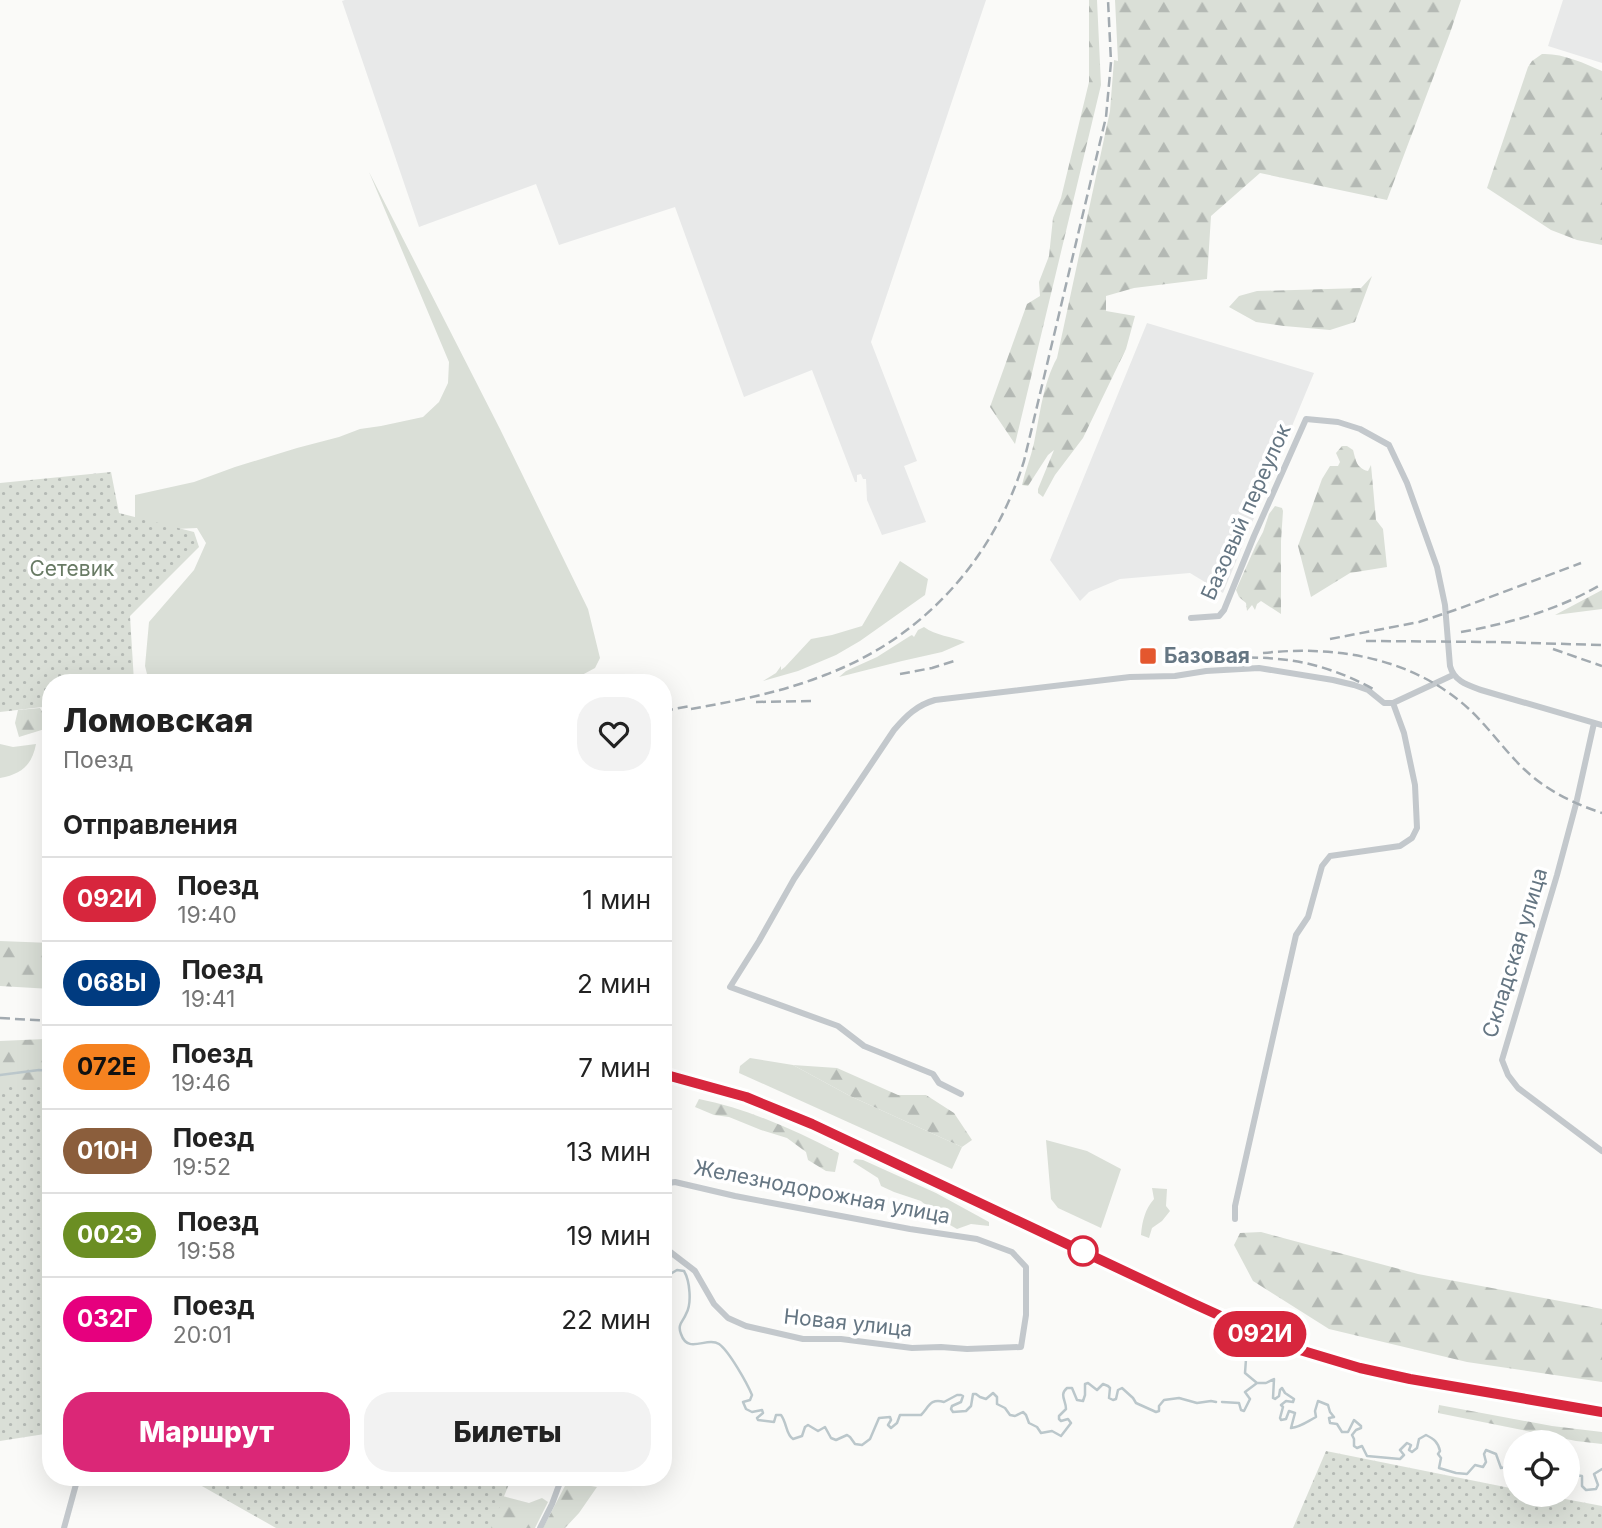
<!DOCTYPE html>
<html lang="ru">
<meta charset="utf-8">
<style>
body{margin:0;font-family:Inter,sans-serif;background:#f2f2f2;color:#222;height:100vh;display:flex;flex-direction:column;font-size:26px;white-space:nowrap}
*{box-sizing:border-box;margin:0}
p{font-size:23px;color:#767676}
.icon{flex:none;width:38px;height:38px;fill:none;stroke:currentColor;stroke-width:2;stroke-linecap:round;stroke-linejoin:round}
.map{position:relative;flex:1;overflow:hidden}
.details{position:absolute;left:42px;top:674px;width:630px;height:812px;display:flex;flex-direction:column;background:#fff;border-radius:28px;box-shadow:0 7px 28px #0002}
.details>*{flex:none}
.badge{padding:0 14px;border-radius:23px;font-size:24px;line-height:46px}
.controls{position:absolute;left:1503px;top:1430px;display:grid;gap:14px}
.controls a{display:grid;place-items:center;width:77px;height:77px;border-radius:50%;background:#fff;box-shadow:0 7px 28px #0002;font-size:35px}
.map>.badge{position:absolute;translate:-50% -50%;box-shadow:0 0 0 4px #fff}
h2{padding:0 21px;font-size:26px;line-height:63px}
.round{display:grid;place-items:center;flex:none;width:74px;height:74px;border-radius:28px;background:#f2f2f2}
.head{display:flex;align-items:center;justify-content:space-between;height:119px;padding:0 21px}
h1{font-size:33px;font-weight:800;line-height:52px}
.cta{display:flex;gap:14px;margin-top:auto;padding:14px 21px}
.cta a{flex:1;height:80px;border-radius:28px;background:#db2777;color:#fff;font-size:28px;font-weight:800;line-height:80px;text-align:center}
.cta a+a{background:#f2f2f2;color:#222}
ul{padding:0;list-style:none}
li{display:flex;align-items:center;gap:21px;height:84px;padding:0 21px;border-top:2px solid #e0e0e0}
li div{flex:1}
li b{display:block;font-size:26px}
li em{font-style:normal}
li .badge{min-width:77px;font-weight:700;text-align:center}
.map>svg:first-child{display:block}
</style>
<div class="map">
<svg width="1602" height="1528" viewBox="0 0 1602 1528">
<defs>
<pattern id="forest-firs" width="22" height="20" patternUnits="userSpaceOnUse" patternTransform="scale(1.75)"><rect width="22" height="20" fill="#dadfd7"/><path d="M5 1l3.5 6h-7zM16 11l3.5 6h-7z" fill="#b4b9b4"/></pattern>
<pattern id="park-dots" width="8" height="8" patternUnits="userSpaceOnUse" patternTransform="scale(1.75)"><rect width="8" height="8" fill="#dadfd7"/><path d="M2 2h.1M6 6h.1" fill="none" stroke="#b4b9b4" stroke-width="1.8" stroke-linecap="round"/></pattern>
</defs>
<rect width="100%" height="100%" fill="#fafaf8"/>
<path fill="#e8e9e9" d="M345,0H986L871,342L917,461L904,466L926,522L882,535L867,500L866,479H863L861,474L857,475V482H855L812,370L744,397L675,207L559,245L536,184L419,227L342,1Z
M1563,0H1602V63L1548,46Z
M1147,323L1314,373L1223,593L1190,573L1120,579L1089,592L1080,601L1050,560Z"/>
<path fill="#dadfd7" d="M369,172L500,429L588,609L600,658L595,668L569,682H149L145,666L149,622L194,570L206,543L197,528L153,530L135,520V495L194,482L235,467L297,448L339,437L360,429L381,426L423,417L439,402L448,383L449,362Z
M900,561L928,579L925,595L860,641L836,655L798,671L763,681L776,673L781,666V670L785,667L811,639L832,635L862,626Z
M924,627C936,636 951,636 965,642L942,652L902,661L839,677L846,671L877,657L910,636L912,635L914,637L918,630Z
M0,744L13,747L36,744C32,765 22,774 0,778Z
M750,1058L793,1065L850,1096L962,1147L952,1169L739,1073L740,1066Z
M1046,1140L1087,1151L1121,1169L1101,1228L1058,1208L1051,1199Z
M855,1159L863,1160L936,1193L989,1222V1226L971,1224L957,1229L943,1221L921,1201L894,1192L881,1186L878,1178L853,1162Z
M1152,1188L1167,1189L1166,1206L1170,1211L1162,1221L1152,1228L1149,1238L1141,1235C1142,1222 1145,1209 1154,1199Z"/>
<path fill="url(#forest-firs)" d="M1089,0H1097L1101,85L1015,444L990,407L1027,304L1040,296L1039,282L1049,256L1053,218L1061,198L1089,82Z
M1115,0H1461L1450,33L1387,200L1260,173L1211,216L1207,279L1134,288L1106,296V311L1135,316L1126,349L1083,438L1055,475L1043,497L1038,493V489L1054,450L1048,455L1028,486L1022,485C1025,471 1031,457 1034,443C1040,415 1043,383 1057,358L1110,111L1114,60L1118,61Z
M1542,54C1562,53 1584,63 1602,71V245L1577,240L1551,230L1487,188L1528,67L1532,61Z
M1372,276L1355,322L1330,330L1284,326L1256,322L1229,307L1239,296L1257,291L1361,288Z
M1342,446H1347L1353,450C1356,460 1356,468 1368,471L1371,465L1376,520L1383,529L1387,567L1350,573L1311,597L1298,546L1322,479L1330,466H1338L1340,462L1336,453Z
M1275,506L1282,508L1283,511L1281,541V614L1261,601L1257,604L1255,610L1252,605L1247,611L1246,603L1239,597L1236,590L1256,545L1263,532L1269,514Z
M1602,590V609L1555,615Z
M40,708L47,719L48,728L19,737L15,723L18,710Z
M0,941L51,943V989L0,986Z
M45,1039L51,1040V1090L0,1085V1041Z
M793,1065L837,1068L898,1095H926L954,1113L972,1140L962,1147L850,1096Z
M699,1099C749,1109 794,1130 839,1153L835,1172L826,1171L808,1160L806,1152L787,1138L761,1130L729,1117L714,1115L695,1107Z
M1261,1232L1418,1274L1602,1309V1382L1467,1362L1329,1329L1253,1281L1234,1245L1240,1233Z
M1439,1405L1552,1426L1602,1432V1444L1576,1441L1438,1413Z
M567,1482L597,1487L579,1513L565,1528H543Z
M499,1495L529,1503L542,1498L548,1502L535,1528H487Z"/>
<path fill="url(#park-dots)" d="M111,472L119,513L194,532L199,547L130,616L134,682H51V706L0,712V483Z
M0,1083L51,1088V1433L0,1441Z
M1326,1451L1515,1489L1516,1494L1544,1495L1602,1506V1528H1293Z
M186,1477H512L491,1528H276Z"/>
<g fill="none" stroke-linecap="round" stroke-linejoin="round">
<path stroke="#bbc7cb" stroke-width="2.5" d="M0,1075L39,1070L51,1071
M663,1276H667L677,1270L684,1271C690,1281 692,1304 686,1314C683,1322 677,1324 681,1334C688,1355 707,1336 719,1344C729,1351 747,1383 752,1395L750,1400L743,1402L746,1409L752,1412L762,1410L763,1413L757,1418L758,1420L774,1422L776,1415H781C787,1423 786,1435 793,1439L802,1436L805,1427L808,1425L818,1431L825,1427L831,1438L836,1440L847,1435L850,1437L855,1444L862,1445L870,1439L879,1418L890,1417L891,1420L888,1425L891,1428L897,1423L900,1415H921C929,1407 930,1398 944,1402L957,1395H961L963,1396L961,1402L952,1406L951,1409L953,1412L966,1411L971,1406L973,1394H976L980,1397L986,1399L993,1393L997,1397V1404L1005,1408L1010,1415L1015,1416L1023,1412L1026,1415L1029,1423L1037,1427L1041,1433L1052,1431L1061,1436L1071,1423L1068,1419L1061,1421L1059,1419V1416L1066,1409C1066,1400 1059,1395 1067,1388H1072L1077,1400L1083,1401L1085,1395V1384L1088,1383L1097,1390L1103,1384L1108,1386L1110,1388L1109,1398L1113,1400L1116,1399L1118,1390L1122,1388L1133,1398L1136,1403L1156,1412L1159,1411V1406L1164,1400L1179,1398L1197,1403L1211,1401L1216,1402
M1249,1344L1246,1359L1245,1373L1257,1383
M1222,1402L1239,1403L1241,1410L1244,1411L1250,1399L1245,1392L1257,1383H1266L1274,1379L1273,1398L1275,1399L1279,1396L1280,1390L1282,1388L1285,1393L1294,1399L1293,1402L1286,1401L1281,1405L1283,1407L1280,1418L1281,1420L1286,1419L1289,1411L1295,1413L1291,1428C1301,1427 1308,1421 1316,1417L1315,1411L1318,1401L1328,1405L1330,1412L1334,1417L1329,1418L1330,1423L1337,1424L1342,1432H1348L1354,1420L1361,1426V1428L1356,1430L1352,1435L1354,1439V1446L1357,1448L1362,1446L1367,1456L1400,1459L1404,1455L1400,1450L1407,1443L1411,1445L1409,1450L1412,1452L1417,1448L1419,1439L1426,1435C1434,1439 1438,1442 1440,1451L1438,1454L1441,1458L1439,1468L1456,1473L1467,1474L1475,1465L1483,1467L1486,1462L1484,1454L1486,1450L1496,1454L1501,1468L1507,1467L1508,1460L1516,1458
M1568,1474L1582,1476V1486L1586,1490L1596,1489L1598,1485L1594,1474L1602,1469"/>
<path stroke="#c3c8cc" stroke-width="6" d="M1191,618L1219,616L1224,610L1254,536L1306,419L1338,422L1360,429L1389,445L1407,483L1437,567L1445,605L1450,666C1454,681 1467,685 1481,690L1602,725
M1594,723L1576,804L1557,875L1502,1060L1508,1075L1518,1088L1602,1151
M961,1094L939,1083L933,1074L864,1046L838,1026L730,987L759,941L794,879L894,730C906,716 917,705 935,700L1130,677L1175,676L1206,671L1259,668L1333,680L1354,685L1368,690L1384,703H1393L1453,675
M663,1184L675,1182L735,1196L910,1229L977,1239L1012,1252L1026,1267V1315L1021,1347L967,1349L941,1347L912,1348L841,1339H803L746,1326L728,1318L714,1304L695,1271L669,1251L663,1249
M1235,1219V1206L1296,935L1308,917L1322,866L1330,856L1400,846L1412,838L1417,828L1415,785L1404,733L1393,703
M64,1528L78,1477
M540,1528L552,1504L562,1477"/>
<path stroke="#a2aab0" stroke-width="2.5" stroke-dasharray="10 5" stroke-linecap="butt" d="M1461,632C1511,623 1558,610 1602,584
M1330,639L1419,622L1458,609L1581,563
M1366,641L1494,642L1602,645
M1553,649L1602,666
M1263,653C1337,645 1413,658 1469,709C1486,725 1500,744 1516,761C1540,787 1569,802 1602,813
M1203,659C1272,655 1315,657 1377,691
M900,674L932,668L954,661
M756,702L815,701
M691,709C736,701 782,692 825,675C923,638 993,560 1024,461L1106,117L1111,62L1108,0
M663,711L690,706
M0,1018L51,1021
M663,1074L746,1097L812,1124L1192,1303L1285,1344L1342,1363L1428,1383L1602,1412"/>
</g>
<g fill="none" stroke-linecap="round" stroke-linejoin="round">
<g stroke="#fff" stroke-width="16">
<path id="line" d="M663,1074L746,1097L812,1124L1192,1303L1269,1338L1300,1350L1360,1368L1410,1379L1602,1412"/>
</g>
<use href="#line" stroke="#d7263d" stroke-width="10"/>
</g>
<rect fill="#e4572e" stroke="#fff" stroke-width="2.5" x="1139" y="647" width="18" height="18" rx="3.5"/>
<circle fill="#fff" stroke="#d7263d" stroke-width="3.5" cx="1083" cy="1251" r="14"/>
<g text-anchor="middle" stroke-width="7" stroke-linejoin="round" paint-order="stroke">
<g font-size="21" fill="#657683" stroke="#fff">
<text transform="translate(1246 512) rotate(-66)" y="7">Базовый переулок</text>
<text transform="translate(1515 953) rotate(-73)" y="7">Складская улица</text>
<text transform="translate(822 1192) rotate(11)" y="7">Железнодорожная улица</text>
<text transform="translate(848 1323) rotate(6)" y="7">Новая улица</text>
</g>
<g font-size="21" fill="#687a64" stroke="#fff">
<text x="72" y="576">Сетевик</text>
</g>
<g font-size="21" font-weight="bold" fill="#657683" stroke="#fff" text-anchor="start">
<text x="1164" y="663">Базовая</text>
</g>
</g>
</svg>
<div class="controls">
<a><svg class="icon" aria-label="locate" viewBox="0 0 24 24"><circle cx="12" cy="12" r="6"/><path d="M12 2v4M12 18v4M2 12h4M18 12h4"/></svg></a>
</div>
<b class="badge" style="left:1260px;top:1334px;background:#d7263d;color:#fff">092И</b>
<section class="details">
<div class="head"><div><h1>Ломовская</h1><p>Поезд</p></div><a class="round"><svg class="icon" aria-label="heart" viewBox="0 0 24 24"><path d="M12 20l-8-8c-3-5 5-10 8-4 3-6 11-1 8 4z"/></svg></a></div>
<h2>Отправления</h2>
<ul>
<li><span class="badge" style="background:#d7263d;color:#fff">092И</span><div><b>Поезд</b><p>19:40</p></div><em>1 мин</em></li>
<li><span class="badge" style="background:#003b80;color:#fff">068Ы</span><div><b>Поезд</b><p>19:41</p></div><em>2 мин</em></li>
<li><span class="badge" style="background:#f58220;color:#111">072Е</span><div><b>Поезд</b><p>19:46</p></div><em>7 мин</em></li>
<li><span class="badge" style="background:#8b5e3c;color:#fff">010Н</span><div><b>Поезд</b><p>19:52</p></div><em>13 мин</em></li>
<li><span class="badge" style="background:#6b8e23;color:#fff">002Э</span><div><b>Поезд</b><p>19:58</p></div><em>19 мин</em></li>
<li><span class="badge" style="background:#e6007e;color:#fff">032Г</span><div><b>Поезд</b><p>20:01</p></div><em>22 мин</em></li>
</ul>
<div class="cta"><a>Маршрут</a><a>Билеты</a></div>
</section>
</div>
